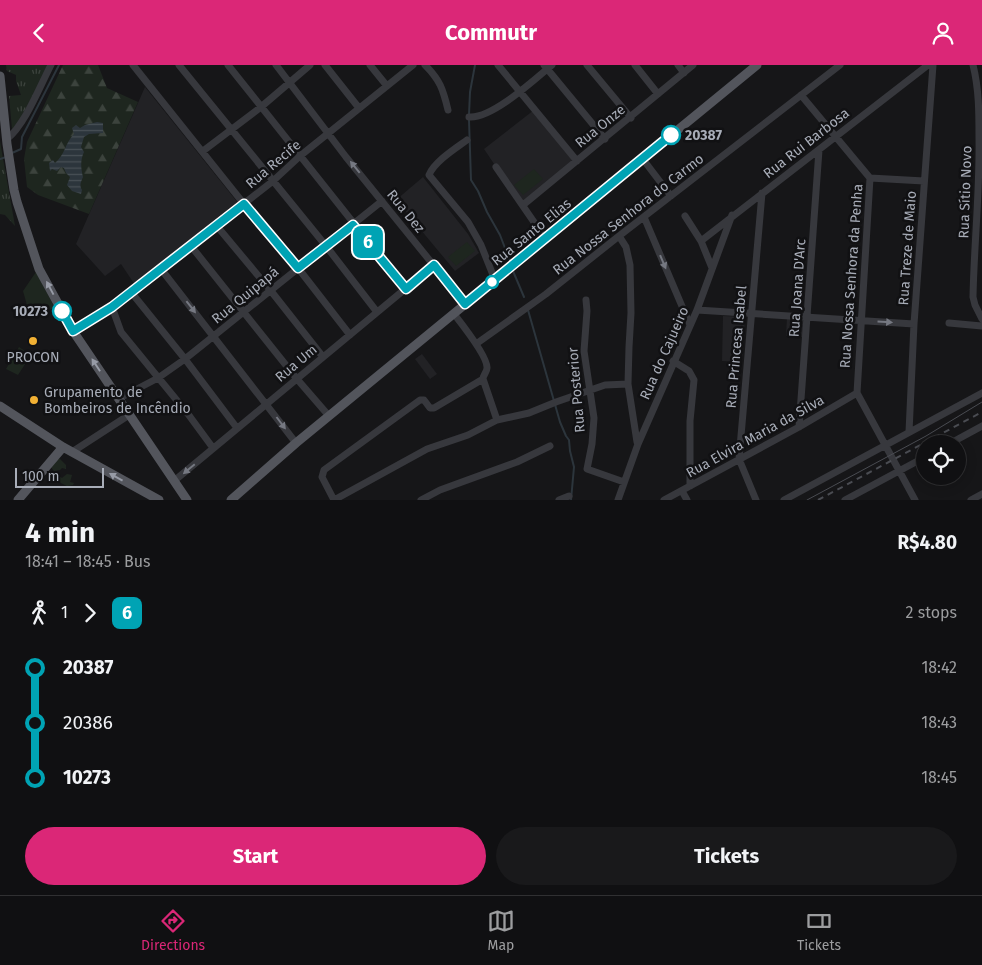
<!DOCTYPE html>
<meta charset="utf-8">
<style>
body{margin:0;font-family:"Fira Sans",sans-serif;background:#19191b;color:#f1f3f6;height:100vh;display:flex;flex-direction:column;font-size:19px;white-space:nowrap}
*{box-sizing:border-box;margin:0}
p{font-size:16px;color:#9c9d9f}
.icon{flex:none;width:28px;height:28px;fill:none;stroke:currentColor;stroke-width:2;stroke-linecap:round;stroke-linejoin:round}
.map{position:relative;height:435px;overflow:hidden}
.drawer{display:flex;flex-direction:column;background:#101012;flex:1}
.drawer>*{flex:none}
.badge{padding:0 10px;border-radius:8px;font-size:18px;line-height:32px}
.buttons{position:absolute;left:916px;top:370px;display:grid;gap:10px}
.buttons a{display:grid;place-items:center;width:50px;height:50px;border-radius:50%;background:#101012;box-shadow:0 2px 12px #0003,0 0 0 1px #303032;font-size:25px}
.scale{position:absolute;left:15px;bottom:12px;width:89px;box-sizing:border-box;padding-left:5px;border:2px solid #a8adb8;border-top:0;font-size:14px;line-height:18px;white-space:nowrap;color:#a8adb8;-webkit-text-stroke:4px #111113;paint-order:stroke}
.map>.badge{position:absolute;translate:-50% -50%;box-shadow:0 0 0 2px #fff}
.legs{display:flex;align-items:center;gap:8px;height:55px;padding:0 25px;font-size:16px}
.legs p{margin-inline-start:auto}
.head{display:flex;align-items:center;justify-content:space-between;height:85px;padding:0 25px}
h1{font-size:28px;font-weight:700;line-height:38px}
.cta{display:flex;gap:10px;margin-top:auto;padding:10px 25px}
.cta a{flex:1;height:58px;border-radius:30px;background:#db2777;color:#fff;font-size:20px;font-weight:700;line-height:58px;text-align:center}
.cta a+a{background:#19191b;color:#f1f3f6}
ul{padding:0 25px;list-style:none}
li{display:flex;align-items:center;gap:18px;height:55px;font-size:19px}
li i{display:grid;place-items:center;width:8px;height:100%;margin:0 6px;background:currentColor}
li i::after{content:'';width:12px;height:12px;margin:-6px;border:4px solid;border-radius:50%;background:#101012}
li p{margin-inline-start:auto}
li:first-child i{background:linear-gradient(#0000 50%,currentColor 0)}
li:last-child i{background:linear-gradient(currentColor 50%,#0000 0)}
header{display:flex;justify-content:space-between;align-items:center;height:65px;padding:0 25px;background:#db2777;color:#fff;font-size:22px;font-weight:700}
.tabs{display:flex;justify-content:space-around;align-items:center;height:70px;border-top:1px solid #303032;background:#101012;font-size:14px;color:#9c9d9f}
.tabs a{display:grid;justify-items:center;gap:2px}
.tabs .current{color:#db2777}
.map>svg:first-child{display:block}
</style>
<header><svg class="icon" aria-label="back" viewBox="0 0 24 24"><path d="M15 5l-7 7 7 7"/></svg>Commutr<svg class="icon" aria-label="person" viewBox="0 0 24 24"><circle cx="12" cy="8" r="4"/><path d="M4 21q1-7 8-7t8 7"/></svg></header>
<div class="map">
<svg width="982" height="435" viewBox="0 0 982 435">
<defs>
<pattern id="grass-tufts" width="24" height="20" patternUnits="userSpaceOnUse" patternTransform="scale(1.25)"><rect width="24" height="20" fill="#1e261f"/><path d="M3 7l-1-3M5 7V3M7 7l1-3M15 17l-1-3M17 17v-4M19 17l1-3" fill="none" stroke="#3c433d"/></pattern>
<pattern id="forest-firs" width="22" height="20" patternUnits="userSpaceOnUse" patternTransform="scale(1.25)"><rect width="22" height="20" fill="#1e261f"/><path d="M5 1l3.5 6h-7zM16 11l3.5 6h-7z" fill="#3c433d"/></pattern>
<pattern id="water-rules" width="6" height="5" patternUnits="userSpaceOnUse" patternTransform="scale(1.25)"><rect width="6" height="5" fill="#2c353c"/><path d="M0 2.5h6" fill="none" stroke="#485056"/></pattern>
</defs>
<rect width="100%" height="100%" fill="#161618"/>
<path fill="#222225" d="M145,22L238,138L135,220L121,199L105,211L76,179Z
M534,45L574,97L521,139L484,84Z
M423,112L468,169L479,188L455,206L396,135Z
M723,251L745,252L742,297L722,296Z
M787,252L803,253V272L786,271Z
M422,289L437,309L430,314L415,294Z"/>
<path fill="url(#grass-tufts)" d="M6,0H49L18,58L12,64L9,31L21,30L16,16V10L7,6Z
M0,76L2,88L15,161L5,150L0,149Z
M56,392L60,394L66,400V404L62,403L60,405L54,406L50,401Z
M51,406L62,413L67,409L72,410L70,417L74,418L73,420L67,421L47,411Z"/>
<path fill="url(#forest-firs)" d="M63,0H98L107,23L138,37L89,149L38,130L27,122L24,94L27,77Z"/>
<path fill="#1e261f" d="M534,104L543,114L523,130L514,120Z
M467,177L475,186L456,201L448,192Z
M36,207L55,243L30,251L23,226Z
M19,282L31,290L18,310L6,304Z"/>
<path fill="url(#water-rules)" d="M97,57L103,58V68L89,69L84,72L81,82L84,87C80,95 81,104 83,112C81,117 79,120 82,125L81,129L72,126L67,120L70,112L66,108L64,103L61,102L57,106L52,104L50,106L49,98L53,95L55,98C65,90 65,78 74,69L72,63L76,60L80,63L85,60Z"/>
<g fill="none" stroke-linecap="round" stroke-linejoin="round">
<path stroke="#2c353c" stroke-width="2" d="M469,50L470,27L475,0
M469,55L471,115L478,126L487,147L500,170L510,196
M12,88L21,84L22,72L59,0
M0,94L6,92
M513,206L524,232
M528,245L560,357L566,371L569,375L570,386L574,402L571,435"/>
<path stroke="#37383d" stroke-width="7" d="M133,0L244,139L298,203L350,270
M179,0L326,181L377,247
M228,0L406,224
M276,0L346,92L465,239
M325,0L359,43
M370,0L387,21
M425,0C440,15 443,24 448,45
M498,0L577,96
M544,0L605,74
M587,0L631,53
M635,0L658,29
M678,0L684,8
M973,0C979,24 979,48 979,72C980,126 974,179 973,232L975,240L982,254
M801,30L870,113L857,328L915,435
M469,52C492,54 534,15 552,0
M7,74C25,60 40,21 51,0
M467,75C456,83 434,97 429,110L468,157L481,180L495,215
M203,86L261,42L310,0
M642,93L671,131
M496,102L545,173
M870,113L924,116
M523,140L693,0
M685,151L701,176L712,203
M644,152L690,260
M216,160L271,226L323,292
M619,171L626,182L630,200L631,248L629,282L628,319L637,377
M701,176L928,0
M191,181L297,314L329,351
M161,204L296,378
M131,227L185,294L237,363
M586,235L587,246L584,286L594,353L592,379L587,404L624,417
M112,242L121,267L188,349L213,383
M697,245L914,259
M454,249C461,258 488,292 487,303C487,307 483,310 483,314L497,355
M949,258L982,261
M73,266L112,242L131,227L273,116L300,91L413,0
M476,279L546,229L619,171L840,0
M673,296L689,306L694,315L690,356V421
M118,334L158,313L185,294L382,136
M799,362L819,85
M909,367L914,259L933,0
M949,379L982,361
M72,387L129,350
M174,416L434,200
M682,426L687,435
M334,435L427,384L468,370L497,355L529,348L556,337L605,320L628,319
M334,435L322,412L324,405L420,335H424L430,343H434L483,314
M421,435L440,425L517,397L550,381
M559,435L569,431
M618,435L638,379L697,245L732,150
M664,435L799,362L857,328
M756,435L739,394L762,128
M784,435L982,328
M845,435L925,392
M971,435L982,429"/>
<path stroke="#53555c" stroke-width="9" d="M0,11L7,79L14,125L17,137L39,204L73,266L187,435
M0,341L63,382L159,435
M18,435L63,382
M231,435L296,378L757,0"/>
<path stroke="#4a4c52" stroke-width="1" d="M807,435L926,371L982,337"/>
<path stroke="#4a4c52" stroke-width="2" stroke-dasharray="6 5" stroke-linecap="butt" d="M818,435L982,347"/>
</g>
<defs><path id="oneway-solid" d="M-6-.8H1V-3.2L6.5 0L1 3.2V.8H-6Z" transform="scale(1.25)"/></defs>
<g fill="#757881">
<use href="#oneway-solid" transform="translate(355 102) rotate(-129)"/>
<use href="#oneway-solid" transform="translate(663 197) rotate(67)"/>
<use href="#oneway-solid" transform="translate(191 242) rotate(52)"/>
<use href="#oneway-solid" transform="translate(885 257) rotate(4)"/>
<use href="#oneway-solid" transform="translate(281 358) rotate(53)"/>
<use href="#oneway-solid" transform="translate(189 404) rotate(140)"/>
</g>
<g fill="#979ba6">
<use href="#oneway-solid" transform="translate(50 223) rotate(-118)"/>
<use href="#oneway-solid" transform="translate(96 300) rotate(-123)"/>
<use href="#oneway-solid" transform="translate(116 412) rotate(-151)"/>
</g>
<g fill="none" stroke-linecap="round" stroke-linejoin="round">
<g stroke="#fff" stroke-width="11">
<path id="line-1" d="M62,246L73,266L112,242L244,139L298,203L353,160L406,224L434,200L465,239L671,70"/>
</g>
<use href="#line-1" stroke="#00a3b4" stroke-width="8"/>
</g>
<g fill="#fff" stroke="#00a3b4" stroke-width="2.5">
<circle cx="671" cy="70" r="9"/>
<circle cx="492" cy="217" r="6"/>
<circle cx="62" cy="246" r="9"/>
</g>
<g fill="#f2b134" stroke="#111113" stroke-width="2">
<circle cx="33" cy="276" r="5"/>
<circle cx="34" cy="335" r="5"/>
</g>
<g text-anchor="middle" stroke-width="5" stroke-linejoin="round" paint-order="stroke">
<g font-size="14" fill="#a8adb8" stroke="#111113">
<text transform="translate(600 61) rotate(-39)" y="5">Rua Onze</text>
<text transform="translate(806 78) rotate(-38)" y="5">Rua Rui Barbosa</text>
<text transform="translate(273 99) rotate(-40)" y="5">Rua Recife</text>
<text transform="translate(965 127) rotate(-88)" y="5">Rua Sítio Novo</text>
<text transform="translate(406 146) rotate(51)" y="5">Rua Dez</text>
<text transform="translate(628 149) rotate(-38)" y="5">Rua Nossa Senhora do Carmo</text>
<text transform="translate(531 167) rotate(-39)" y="5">Rua Santo Elias</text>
<text transform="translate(907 183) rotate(-86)" y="5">Rua Treze de Maio</text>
<text transform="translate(851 211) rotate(-86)" y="5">Rua Nossa Senhora da Penha</text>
<text transform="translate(797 223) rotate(-86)" y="5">Rua Joana D'Arc</text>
<text transform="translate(245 230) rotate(-39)" y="5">Rua Quipapá</text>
<text transform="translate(736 282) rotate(-85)" y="5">Rua Princesa Isabel</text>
<text transform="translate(664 288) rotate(-66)" y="5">Rua do Cajueiro</text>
<text transform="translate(296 298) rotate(-40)" y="5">Rua Um</text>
<text transform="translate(576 325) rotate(-95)" y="5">Rua Posterior</text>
<text transform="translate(755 371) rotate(-29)" y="5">Rua Elvira Maria da Silva</text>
</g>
<g font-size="14" font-weight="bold" fill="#a8adb8" stroke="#111113" text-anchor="start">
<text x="685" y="75">20387</text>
<text x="48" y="251" text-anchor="end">10273</text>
</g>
<g font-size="14" fill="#a8adb8" stroke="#111113">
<text x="33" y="297">PROCON</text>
<text x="44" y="332" text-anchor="start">Grupamento de<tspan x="44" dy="16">Bombeiros de Incêndio</tspan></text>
</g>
</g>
</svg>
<div class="buttons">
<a><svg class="icon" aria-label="locate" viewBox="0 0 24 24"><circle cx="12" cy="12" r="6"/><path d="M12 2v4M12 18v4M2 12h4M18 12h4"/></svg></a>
</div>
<div class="scale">100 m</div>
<b class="badge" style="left:368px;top:177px;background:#00a3b4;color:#fff">6</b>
</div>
<section class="drawer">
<div class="head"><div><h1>4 min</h1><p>18:41 – 18:45 · Bus</p></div><b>R$4.80</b></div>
<div class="legs"><svg class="icon" aria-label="walk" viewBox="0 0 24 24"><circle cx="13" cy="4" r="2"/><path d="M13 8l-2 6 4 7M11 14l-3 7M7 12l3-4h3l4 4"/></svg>1<svg class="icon" aria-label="forward" viewBox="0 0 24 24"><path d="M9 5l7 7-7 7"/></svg><b class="badge" style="background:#00a3b4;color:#fff">6</b><p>2 stops</p></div>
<ul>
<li><i style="color:#00a3b4"></i><b>20387</b><p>18:42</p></li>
<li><i style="color:#00a3b4"></i><span>20386</span><p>18:43</p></li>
<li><i style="color:#00a3b4"></i><b>10273</b><p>18:45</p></li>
</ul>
<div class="cta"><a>Start</a><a>Tickets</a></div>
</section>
<nav class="tabs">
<a class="current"><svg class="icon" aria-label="directions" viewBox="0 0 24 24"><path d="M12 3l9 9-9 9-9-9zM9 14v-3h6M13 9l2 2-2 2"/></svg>Directions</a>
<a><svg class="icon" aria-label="map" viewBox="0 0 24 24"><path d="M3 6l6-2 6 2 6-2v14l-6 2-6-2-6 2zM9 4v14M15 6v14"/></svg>Map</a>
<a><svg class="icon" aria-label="tickets" viewBox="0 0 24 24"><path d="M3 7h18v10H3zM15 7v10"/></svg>Tickets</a>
</nav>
